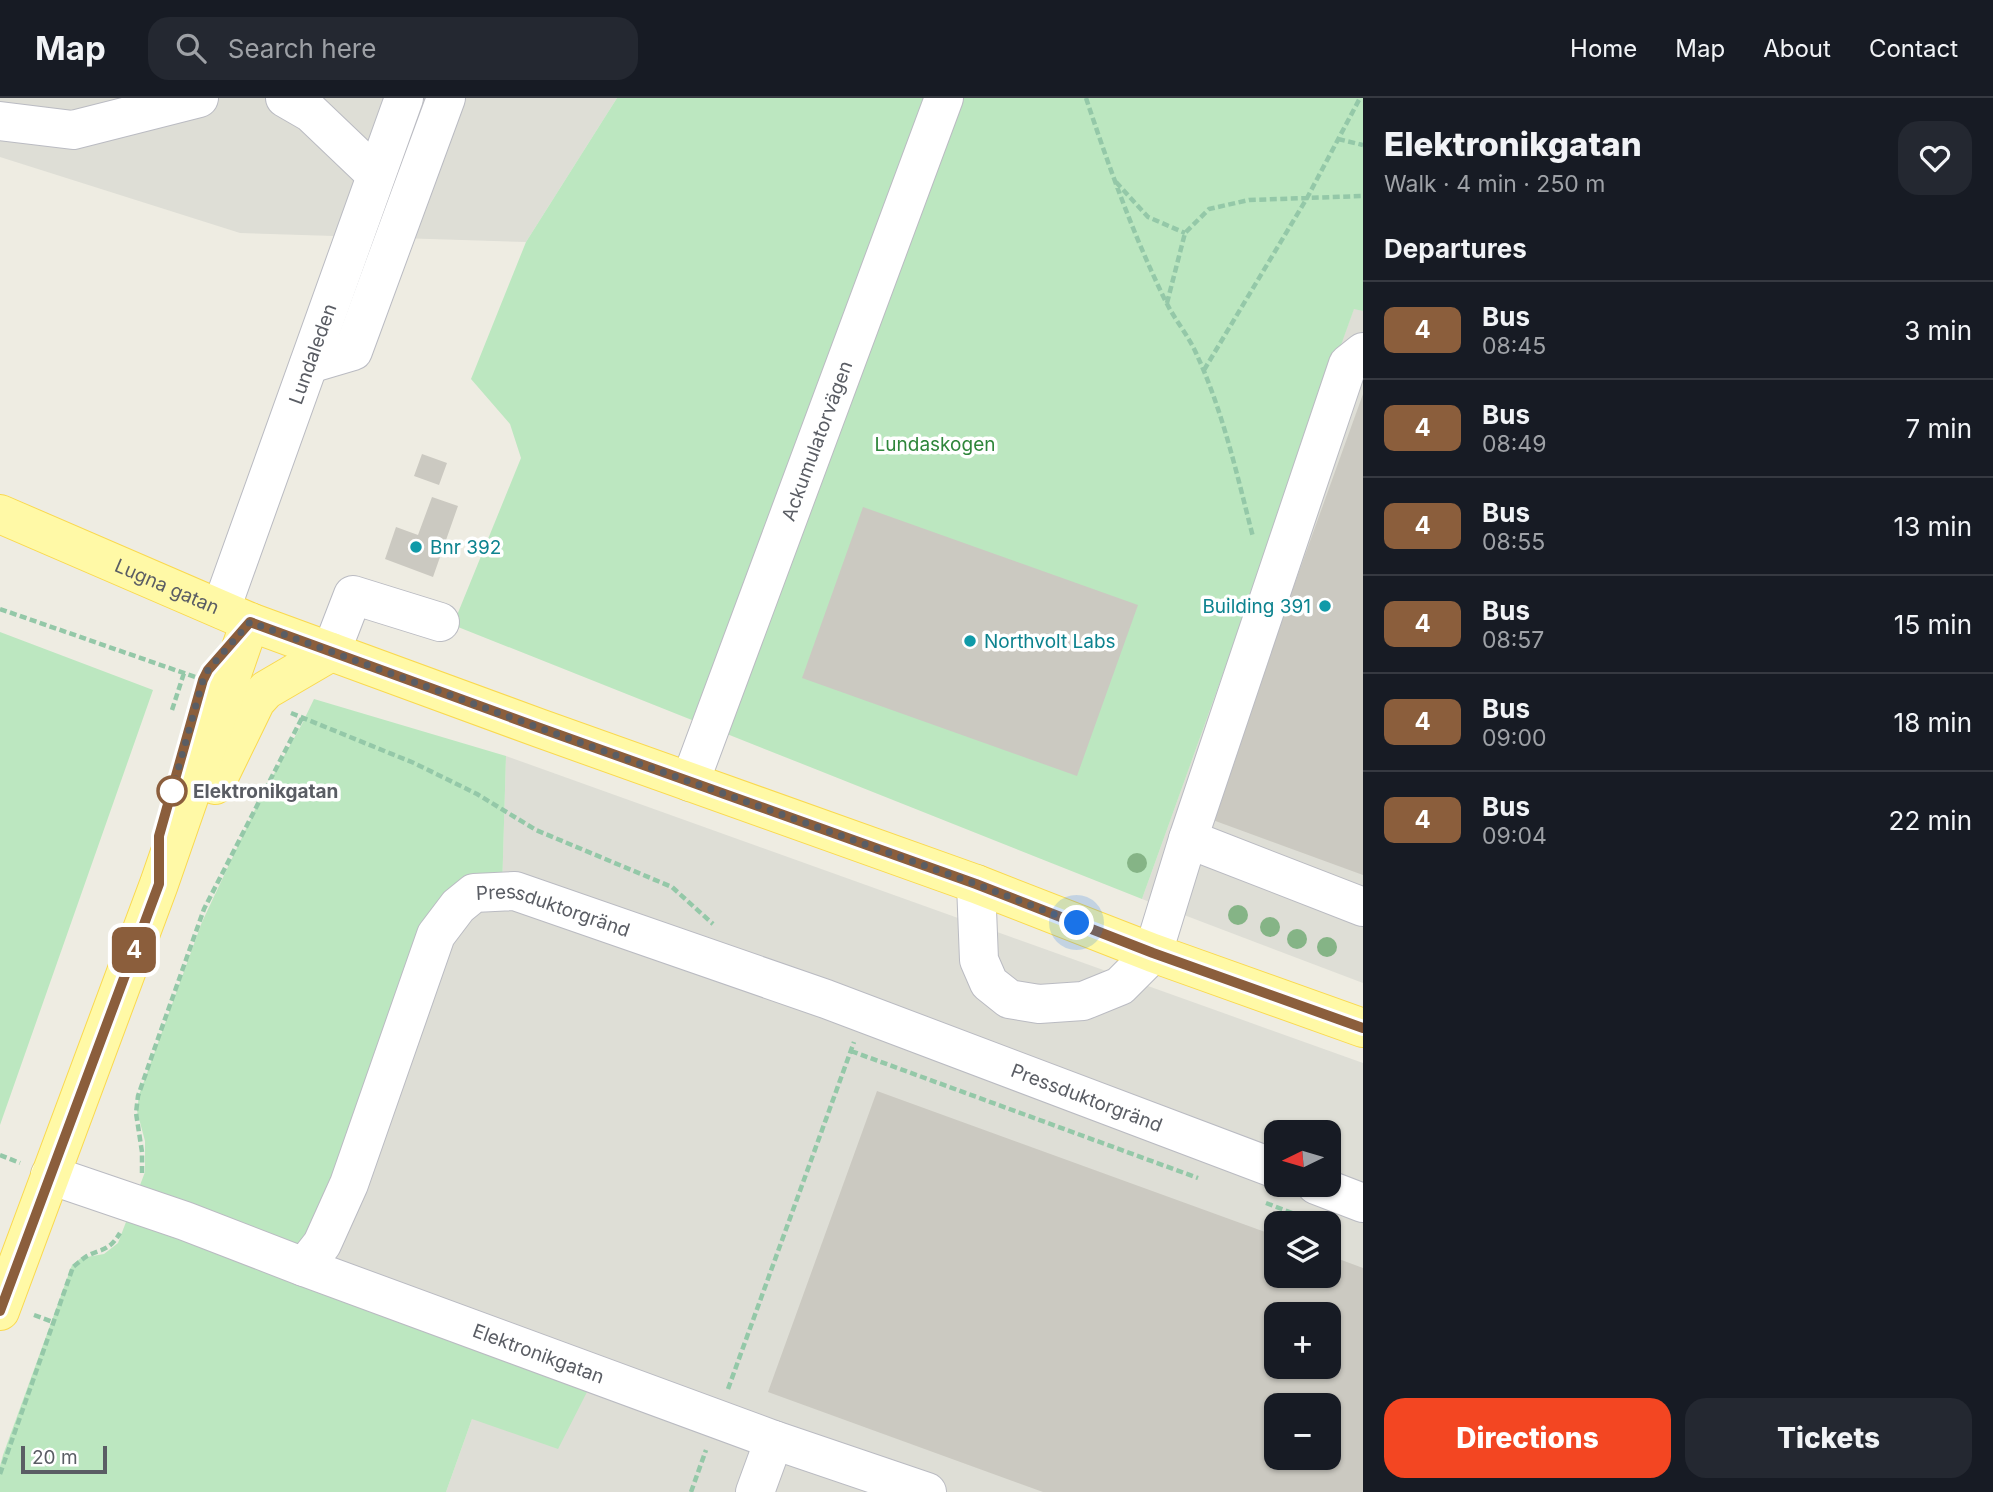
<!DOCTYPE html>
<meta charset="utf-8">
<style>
body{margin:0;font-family:Inter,sans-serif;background:#242831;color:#f1f3f6;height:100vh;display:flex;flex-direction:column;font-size:26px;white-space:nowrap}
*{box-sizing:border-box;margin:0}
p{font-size:23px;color:#9ea1a6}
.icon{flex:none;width:38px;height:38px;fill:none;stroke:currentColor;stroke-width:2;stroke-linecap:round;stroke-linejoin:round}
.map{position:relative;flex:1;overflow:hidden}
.panel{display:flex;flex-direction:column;background:#171b24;width:630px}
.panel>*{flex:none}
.badge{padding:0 14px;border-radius:10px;font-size:24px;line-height:46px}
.needle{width:46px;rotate:265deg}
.controls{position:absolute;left:1264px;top:1022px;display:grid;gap:14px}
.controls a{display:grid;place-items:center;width:77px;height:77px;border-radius:14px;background:#171b24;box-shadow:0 2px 5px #0004;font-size:35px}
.scale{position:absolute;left:21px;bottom:18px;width:86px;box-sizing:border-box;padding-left:7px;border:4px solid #5a5d64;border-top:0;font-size:19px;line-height:24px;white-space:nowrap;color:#5a5d64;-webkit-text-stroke:5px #fff;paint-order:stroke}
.you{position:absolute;width:35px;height:35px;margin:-18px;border:5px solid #fff;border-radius:50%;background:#1a73e8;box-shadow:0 0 0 10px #1a73e833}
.map>.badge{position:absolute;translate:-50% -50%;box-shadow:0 0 0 4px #fff}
h2{padding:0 21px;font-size:26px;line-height:63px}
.round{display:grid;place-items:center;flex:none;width:74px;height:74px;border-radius:21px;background:#242831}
.overview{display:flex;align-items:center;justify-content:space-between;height:119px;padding:0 21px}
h1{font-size:33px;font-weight:800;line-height:52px}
.cta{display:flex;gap:14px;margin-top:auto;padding:14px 21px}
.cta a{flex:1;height:80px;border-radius:21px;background:#f34622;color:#fff;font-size:28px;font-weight:800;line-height:80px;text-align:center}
.cta a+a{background:#242831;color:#f1f3f6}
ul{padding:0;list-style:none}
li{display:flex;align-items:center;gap:21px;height:98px;padding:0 21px;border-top:2px solid #363941}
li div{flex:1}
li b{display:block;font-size:26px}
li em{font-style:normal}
li .badge{min-width:77px;font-weight:700;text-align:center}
header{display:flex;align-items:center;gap:42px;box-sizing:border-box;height:98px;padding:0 35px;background:#171b24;border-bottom:2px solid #363941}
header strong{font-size:33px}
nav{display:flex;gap:38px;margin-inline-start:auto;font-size:24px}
.search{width:490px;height:63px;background:#242831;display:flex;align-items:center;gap:18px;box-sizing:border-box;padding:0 24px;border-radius:21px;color:#9ea1a6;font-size:26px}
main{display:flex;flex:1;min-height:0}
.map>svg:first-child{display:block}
</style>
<header>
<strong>Map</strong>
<div class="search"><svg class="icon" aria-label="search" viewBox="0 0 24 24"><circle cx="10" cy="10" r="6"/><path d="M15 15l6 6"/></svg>Search here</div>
<nav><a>Home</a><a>Map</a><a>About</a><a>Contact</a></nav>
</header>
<main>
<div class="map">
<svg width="1363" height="1394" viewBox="0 0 1363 1394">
<rect width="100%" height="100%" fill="#eeece2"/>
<path fill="#deded6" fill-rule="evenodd" d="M0,0H617L526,144L240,135L0,59Z
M1354,210L1363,213V885L1142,801Z
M506,658L1363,965V1394H446L472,1321L312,1171L434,829L502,793ZM1276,1034H1328V1087H1276ZM1276,1125H1328V1178H1276ZM1276,1216H1328V1269H1276ZM1276,1307H1328V1360H1276Z"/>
<path fill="#bce7c0" d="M617,0H1363V213L1354,211L1142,801L453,527L521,360L510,326L471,281L526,144Z
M0,534L153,592L0,1027Z
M314,601L506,658L502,793L468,800L312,1171L579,1271L587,1294L558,1351L472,1321L446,1394H0V1368L3,1357L72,1167L81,1160L104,1156L118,1145L145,1074V1043L137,1013L139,997L202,824L261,699L302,626Z"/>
<path fill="#cbc9c1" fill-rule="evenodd" d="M1363,296V777L1210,721Z
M422,356L447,365L439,387L414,378Z
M432,399L458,408L433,479L385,461L396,429L418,437Z
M863,409L1138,507L1077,678L802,580Z
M877,993L1276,1138V1178H1328V1157L1363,1170V1394H1043L768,1294ZM1276,1216H1328V1269H1276ZM1276,1307H1328V1360H1276Z"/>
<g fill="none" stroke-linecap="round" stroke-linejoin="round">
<g stroke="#babbc2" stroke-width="40">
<g id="minor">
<path d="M285,0L311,15L376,77"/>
<path d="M0,23L73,32L199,0"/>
<path d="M309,266L353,253L446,0"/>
<path id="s1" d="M221,511L404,0"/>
<path d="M331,554L353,497L440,524"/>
<path id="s2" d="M690,684L944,0"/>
<path d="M1188,741L1363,809"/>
<path d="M976,786L979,862L989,885L1009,901L1039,906L1083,903L1120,888L1153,855L1188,741L1348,266L1363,254"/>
<path id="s3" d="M50,1077L185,1123L304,1169L322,1146L349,1086L436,837L458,808L474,795L515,793L826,901L1276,1071"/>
<path d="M1316,1087L1363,1105"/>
<path id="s4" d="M304,1169L774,1342L927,1394"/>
<path d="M755,1394L774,1342"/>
</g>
</g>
<g stroke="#fad94f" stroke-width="40">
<g id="major">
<path id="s5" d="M0,416L250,524L539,630L976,786L1153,855L1363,930"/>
<path d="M215,687L256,603L266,592L331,554"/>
<path d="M0,1213L159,786L250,524"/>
</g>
</g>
<path stroke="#94c8a8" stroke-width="4.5" stroke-dasharray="7 3.5" stroke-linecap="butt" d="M1086,0C1109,69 1134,139 1166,204C1175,222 1188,237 1196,255C1223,313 1237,377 1253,439
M1338,41L1363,47
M1116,84L1148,119L1185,135
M1167,205L1185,135L1209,111L1249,102L1363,98
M1204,272L1307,100L1360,0
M0,511L198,580
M172,612L184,575
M291,615L414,665L477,696L536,732L672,789L713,826
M851,953L1198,1080
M0,1057L20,1065
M142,1075V1054L136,1015L138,998L154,952L204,811L303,618
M1266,1105L1300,1118
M34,1217L53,1224
M728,1291L854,944
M0,1376L73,1169C77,1166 82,1161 87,1158C103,1150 109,1153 120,1135
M691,1394L706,1352"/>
<use href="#minor" stroke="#fff" stroke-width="38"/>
<use href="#major" stroke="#fff9a6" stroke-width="38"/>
</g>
<g fill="#85b486">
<circle cx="1137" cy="765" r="10"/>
<circle cx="1238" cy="817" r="10"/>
<circle cx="1270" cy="829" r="10"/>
<circle cx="1297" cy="841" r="10"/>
<circle cx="1327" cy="849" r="10"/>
</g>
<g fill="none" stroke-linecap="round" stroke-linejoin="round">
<g stroke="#fff" stroke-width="16">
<path id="line" d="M0,1213L159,786V738L203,582L208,572L250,524L540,630L976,786L1153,855L1363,930"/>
</g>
<use href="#line" stroke="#8b5e3c" stroke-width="10"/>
<path stroke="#5a5d64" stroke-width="7" stroke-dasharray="0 12.6" d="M172,693L203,582L208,572L250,524L540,630L976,786L1077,825"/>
</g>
<g fill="#0f9aa8" stroke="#fff" stroke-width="2.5">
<circle cx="416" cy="449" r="7"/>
<circle cx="1325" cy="508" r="7"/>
<circle cx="970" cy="543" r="7"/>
</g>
<circle fill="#fff" stroke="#8b5e3c" stroke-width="3.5" cx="172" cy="693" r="14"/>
<g text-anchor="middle" stroke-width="7" stroke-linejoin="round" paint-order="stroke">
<g font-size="19" fill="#5a5d64" stroke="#fff">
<text dy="7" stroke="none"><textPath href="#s1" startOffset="271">Lundaleden</textPath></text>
<text dy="7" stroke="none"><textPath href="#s2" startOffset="364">Ackumulatorvägen</textPath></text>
<text dy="7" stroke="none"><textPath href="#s5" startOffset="182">Lugna gatan</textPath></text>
<text dy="7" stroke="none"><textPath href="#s3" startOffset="768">Pressduktorgränd</textPath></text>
<text dy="7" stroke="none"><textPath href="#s3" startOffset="1335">Pressduktorgränd</textPath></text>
<text dy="7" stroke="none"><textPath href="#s4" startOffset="250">Elektronikgatan</textPath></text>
</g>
<g font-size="19" fill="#2f863b" stroke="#fff">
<text x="935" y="353">Lundaskogen</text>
</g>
<g font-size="19" fill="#0d838f" stroke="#fff" text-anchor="start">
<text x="430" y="456">Bnr 392</text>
<text x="1311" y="515" text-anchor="end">Building 391</text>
<text x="984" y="550">Northvolt Labs</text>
</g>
<g font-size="19" font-weight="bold" fill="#5a5d64" stroke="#fff" text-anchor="start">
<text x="193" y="700">Elektronikgatan</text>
</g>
</g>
</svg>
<div class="controls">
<a><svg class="needle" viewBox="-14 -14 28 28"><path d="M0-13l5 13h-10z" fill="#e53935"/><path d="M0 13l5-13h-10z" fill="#9ea1a6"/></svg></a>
<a><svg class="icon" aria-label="layers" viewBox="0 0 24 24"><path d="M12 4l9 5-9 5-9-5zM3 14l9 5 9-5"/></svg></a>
<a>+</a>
<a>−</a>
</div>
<div class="scale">20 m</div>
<div class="you" style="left:1077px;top:825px"></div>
<b class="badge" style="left:134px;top:852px;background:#8b5e3c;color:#fff">4</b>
</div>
<section class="panel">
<div class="overview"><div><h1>Elektronikgatan</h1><p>Walk · 4 min · 250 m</p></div><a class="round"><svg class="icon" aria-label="heart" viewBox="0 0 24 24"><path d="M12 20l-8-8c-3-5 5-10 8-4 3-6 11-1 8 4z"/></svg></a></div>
<h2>Departures</h2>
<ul>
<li><span class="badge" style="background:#8b5e3c;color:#fff">4</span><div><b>Bus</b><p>08:45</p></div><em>3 min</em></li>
<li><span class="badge" style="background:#8b5e3c;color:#fff">4</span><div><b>Bus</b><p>08:49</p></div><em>7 min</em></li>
<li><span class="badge" style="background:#8b5e3c;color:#fff">4</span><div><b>Bus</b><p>08:55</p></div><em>13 min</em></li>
<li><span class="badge" style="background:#8b5e3c;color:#fff">4</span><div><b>Bus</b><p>08:57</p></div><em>15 min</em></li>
<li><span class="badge" style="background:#8b5e3c;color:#fff">4</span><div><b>Bus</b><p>09:00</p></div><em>18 min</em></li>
<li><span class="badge" style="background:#8b5e3c;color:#fff">4</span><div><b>Bus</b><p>09:04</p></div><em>22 min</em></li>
</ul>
<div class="cta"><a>Directions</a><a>Tickets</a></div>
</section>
</main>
